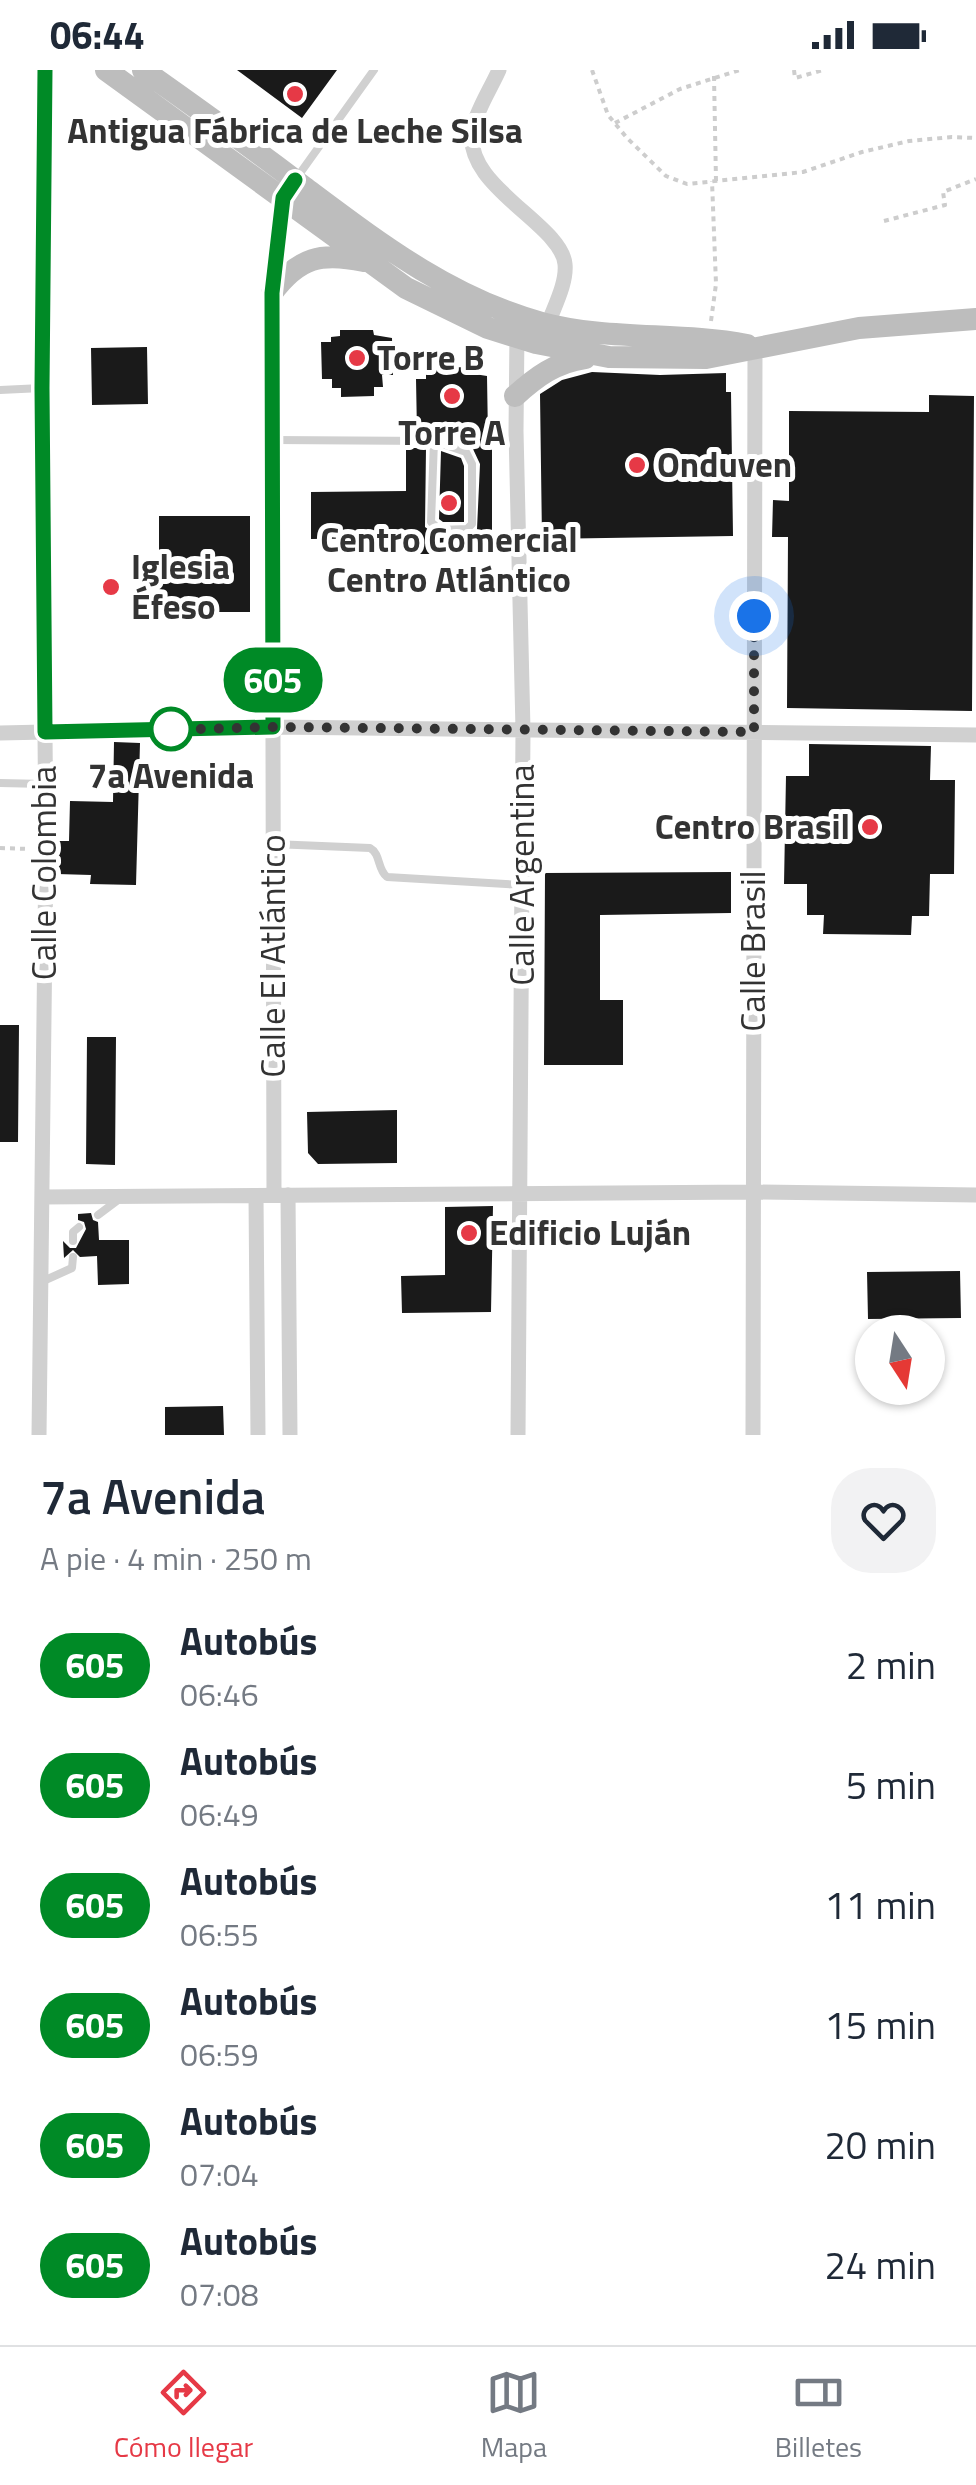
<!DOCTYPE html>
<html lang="es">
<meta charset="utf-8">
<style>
body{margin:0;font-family:"Titillium Web",sans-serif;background:#f2f2f3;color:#1f2937;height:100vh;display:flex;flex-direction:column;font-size:38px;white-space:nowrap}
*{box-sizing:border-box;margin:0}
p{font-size:32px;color:#747a83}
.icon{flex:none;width:55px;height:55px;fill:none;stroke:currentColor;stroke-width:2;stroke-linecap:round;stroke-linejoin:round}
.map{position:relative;height:1365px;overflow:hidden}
.side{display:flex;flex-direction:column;background:#fff;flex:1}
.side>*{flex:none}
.badge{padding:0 20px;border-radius:32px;font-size:35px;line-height:65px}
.needle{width:65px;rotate:168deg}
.buttons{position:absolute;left:855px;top:1245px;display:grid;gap:20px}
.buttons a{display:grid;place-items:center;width:90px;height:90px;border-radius:50%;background:#fff;box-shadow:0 2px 8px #0004;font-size:50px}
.you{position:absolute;width:50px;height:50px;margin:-25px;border:8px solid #fff;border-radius:50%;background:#1a73e8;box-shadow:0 0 0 15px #1a73e833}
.map>.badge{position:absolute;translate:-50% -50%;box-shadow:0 0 0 5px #fff}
.round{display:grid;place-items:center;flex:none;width:105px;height:105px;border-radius:40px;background:#f2f2f3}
.summary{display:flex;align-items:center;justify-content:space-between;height:170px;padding:0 40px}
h1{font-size:48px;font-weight:600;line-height:75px}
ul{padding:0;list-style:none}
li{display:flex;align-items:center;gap:30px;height:120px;padding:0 40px}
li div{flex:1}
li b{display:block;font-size:38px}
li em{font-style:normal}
li .badge{min-width:110px;font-weight:700;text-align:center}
.status{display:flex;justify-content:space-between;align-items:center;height:70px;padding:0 50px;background:#fff;direction:ltr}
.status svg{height:28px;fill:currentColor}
.tabs{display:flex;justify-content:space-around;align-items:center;height:140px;border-top:2px solid #e0e1e3;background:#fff;font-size:28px;color:#747a83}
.tabs a{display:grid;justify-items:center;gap:5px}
.tabs .on{color:#e63946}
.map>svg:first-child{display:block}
</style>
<div class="status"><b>06:44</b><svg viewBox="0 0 49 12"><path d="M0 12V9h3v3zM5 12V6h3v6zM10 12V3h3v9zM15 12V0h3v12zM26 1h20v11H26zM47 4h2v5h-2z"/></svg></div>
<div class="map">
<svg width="976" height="1365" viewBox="0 0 976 1365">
<rect width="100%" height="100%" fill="#fff"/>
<path fill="#1a1a1a" d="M237,0H337L302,48Z
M340,260H373L374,265L392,268L393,305H382L383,317H374V326L341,327V318H332V309H322L321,272H331V267L340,266Z
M147,277L148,334L92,335L91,278Z
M468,297V303L487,306L488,368H492V484H405V468L311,469V422L406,421V378H426L425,457L440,468L467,466L477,459L480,394L473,379L436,364L417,363L416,309H426V304H435V298Z
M592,302L660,305L726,303V322H731L733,466L542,469L540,324L562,310Z
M929,325L974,326L972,641L787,638L788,467H772L773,430L789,431V341L929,342Z
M441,381L461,388L464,396V452H443L439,449Z
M159,446H250V542H159Z
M114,672L140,673L136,815L90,814L91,805L57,804V771H69L70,731L113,732Z
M809,674L931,676L930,710H955L954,804H930L929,846H912L911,865L823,864L824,845H807V814H784L786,706H809Z
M731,802V843L600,845V930H623V995H544L545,803Z
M0,955H19L18,1072H0Z
M87,967H116L115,1095L86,1094Z
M397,1040V1093L318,1094L308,1083L307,1042Z
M493,1136L491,1242L402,1243L401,1206L445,1205V1137Z
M91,1143L93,1150L98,1152L99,1170H129V1214L98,1215L97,1186L80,1187L73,1180L64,1188L63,1171L70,1178H76L86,1159L84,1152L78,1150V1144Z
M960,1201L961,1248L868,1249L867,1202Z
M223,1336L224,1365H165V1337Z"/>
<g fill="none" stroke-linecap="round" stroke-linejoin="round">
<path stroke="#cdcdcd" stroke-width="4" stroke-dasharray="5 5" stroke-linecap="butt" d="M592,0L608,45L627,68L666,106L687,114L803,102L862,82L909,71L952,67L976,68
M794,0L795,8L823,0
M714,6L716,111
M615,53L680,19L740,0
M884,151L945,135L943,122L976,109
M711,251L716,214L712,111
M0,778L30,779"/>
<path stroke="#d0d0d0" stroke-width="8" d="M298,106L374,0
M0,320L42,318
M273,370L434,371L466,382L472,394V454L467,459L440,460L431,452L434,371
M0,713L45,714
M273,774L370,778C381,784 377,799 387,807L522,815
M98,1145L118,1130
M73,1171V1162L79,1157
M41,1212L72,1198L73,1187"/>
<path stroke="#d0d0d0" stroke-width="15" d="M499,0C491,18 478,38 473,57C459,115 561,153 565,194C567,213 554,237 548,254
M517,260L516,361L523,660L518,1365
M0,663L273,657L976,665
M274,1125L272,223L284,126
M288,1125L290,1365
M256,1126L258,1365
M42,1127L753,1122L976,1125
M39,1365L46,779L42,318L45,0
M753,1365L755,276"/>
<path stroke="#bdbdbd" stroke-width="22" d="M106,0L406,218L488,258L536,273L609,287L706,288L859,258L976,249
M143,0C197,38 251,77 304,117C379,173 450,228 542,253C610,271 679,262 747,275
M272,223C299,187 321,182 364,191
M515,326C536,307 556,292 585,288"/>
</g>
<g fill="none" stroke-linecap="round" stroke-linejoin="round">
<g stroke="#fff" stroke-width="22">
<path id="line" d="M45,0L42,318L45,662L273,657L272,223L283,128L295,110"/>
</g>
<use href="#line" stroke="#008a26" stroke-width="15"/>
<path stroke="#333" stroke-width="10" stroke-dasharray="0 18" d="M171,659L168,660L273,657L754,662V546"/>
</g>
<g fill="#e63946" stroke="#fff" stroke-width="4">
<circle cx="295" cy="24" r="10"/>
<circle cx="357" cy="288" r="10"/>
<circle cx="452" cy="326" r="10"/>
<circle cx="637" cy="395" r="10"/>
<circle cx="449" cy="433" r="10"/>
<circle cx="111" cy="517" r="10"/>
<circle cx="870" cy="757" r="10"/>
<circle cx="469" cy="1163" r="10"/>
</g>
<circle fill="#fff" stroke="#008a26" stroke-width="5" cx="171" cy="659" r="20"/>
<g text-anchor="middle" stroke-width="10" stroke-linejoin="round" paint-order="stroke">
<g font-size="35" font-weight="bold" fill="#333" stroke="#fff" text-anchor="start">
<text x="295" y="73" text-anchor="middle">Antigua Fábrica de Leche Silsa</text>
<text x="377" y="300">Torre B</text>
<text x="452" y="375" text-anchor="middle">Torre A</text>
<text x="657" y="407">Onduven</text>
<text x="449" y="482" text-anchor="middle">Centro Comercial<tspan x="449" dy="40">Centro Atlántico</tspan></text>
<text x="131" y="509">Iglesia<tspan x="131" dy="40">Éfeso</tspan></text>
<text x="850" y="769" text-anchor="end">Centro Brasil</text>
<text x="489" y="1175">Edificio Luján</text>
</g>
<g font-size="35" font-weight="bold" fill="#333" stroke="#fff">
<text x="171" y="718">7a Avenida</text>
</g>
<g font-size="35" fill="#333" stroke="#fff">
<text transform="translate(44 803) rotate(-90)" y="12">Calle Colombia</text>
<text transform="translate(522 805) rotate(-90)" y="12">Calle Argentina</text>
<text transform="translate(753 881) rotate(-90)" y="12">Calle Brasil</text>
<text transform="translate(273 886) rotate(-90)" y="12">Calle El Atlántico</text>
</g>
</g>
</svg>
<div class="buttons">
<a><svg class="needle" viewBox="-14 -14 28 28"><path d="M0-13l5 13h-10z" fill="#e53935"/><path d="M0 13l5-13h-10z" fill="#747a83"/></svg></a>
</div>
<div class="you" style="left:754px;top:546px"></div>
<b class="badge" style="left:273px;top:610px;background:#008a26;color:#fff">605</b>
</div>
<section class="side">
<div class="summary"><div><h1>7a Avenida</h1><p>A pie · 4 min · 250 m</p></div><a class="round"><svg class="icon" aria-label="heart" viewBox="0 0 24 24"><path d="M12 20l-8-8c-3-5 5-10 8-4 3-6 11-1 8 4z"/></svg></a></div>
<ul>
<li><span class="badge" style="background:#008a26;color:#fff">605</span><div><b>Autobús</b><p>06:46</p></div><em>2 min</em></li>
<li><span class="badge" style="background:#008a26;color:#fff">605</span><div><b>Autobús</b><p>06:49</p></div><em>5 min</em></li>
<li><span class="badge" style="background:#008a26;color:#fff">605</span><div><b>Autobús</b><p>06:55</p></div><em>11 min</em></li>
<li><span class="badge" style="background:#008a26;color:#fff">605</span><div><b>Autobús</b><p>06:59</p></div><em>15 min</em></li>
<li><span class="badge" style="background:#008a26;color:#fff">605</span><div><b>Autobús</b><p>07:04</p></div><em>20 min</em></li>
<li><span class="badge" style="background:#008a26;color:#fff">605</span><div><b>Autobús</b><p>07:08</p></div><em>24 min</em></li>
</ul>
</section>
<nav class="tabs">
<a class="on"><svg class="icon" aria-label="directions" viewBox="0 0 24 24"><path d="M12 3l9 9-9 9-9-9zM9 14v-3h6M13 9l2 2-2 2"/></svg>Cómo llegar</a>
<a><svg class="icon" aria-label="map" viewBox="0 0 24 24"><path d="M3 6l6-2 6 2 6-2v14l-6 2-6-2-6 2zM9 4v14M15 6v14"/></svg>Mapa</a>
<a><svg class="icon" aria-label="tickets" viewBox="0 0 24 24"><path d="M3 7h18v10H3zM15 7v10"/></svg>Billetes</a>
</nav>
